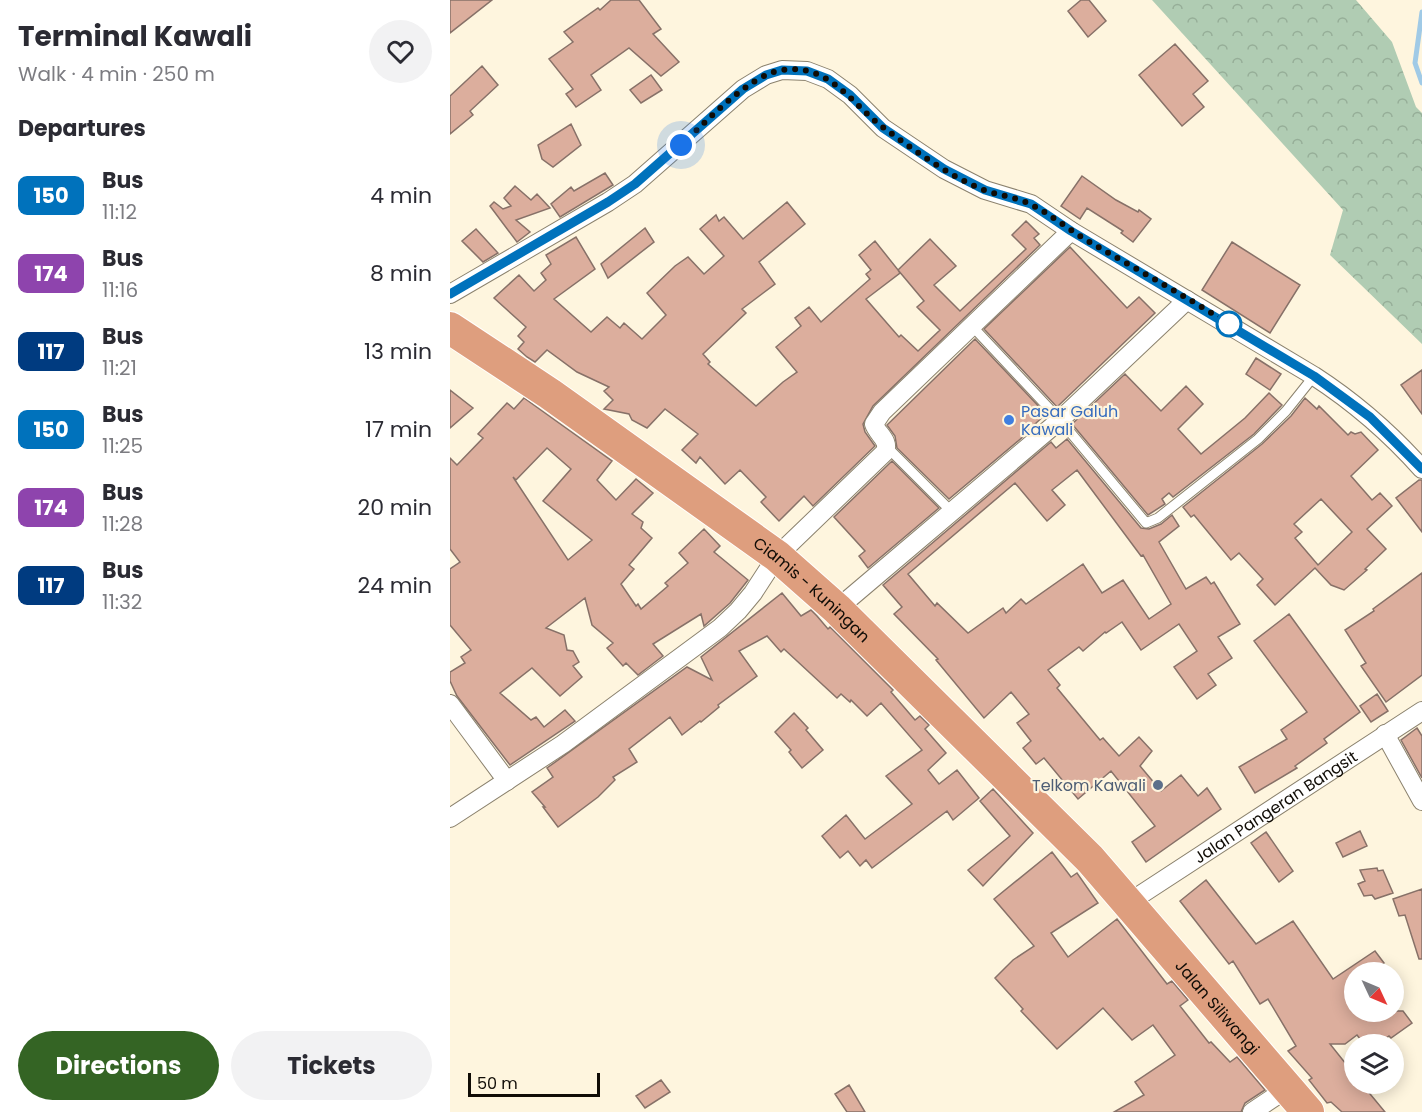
<!DOCTYPE html>
<meta charset="utf-8">
<style>
body{margin:0;font-family:Poppins,sans-serif;background:#f2f2f3;color:#2b2b33;height:100vh;display:flex;flex-direction:column;font-size:22px;white-space:nowrap}
*{box-sizing:border-box;margin:0}
p{font-size:20px;color:#7c7c81}
.icon{flex:none;width:33px;height:33px;fill:none;stroke:currentColor;stroke-width:2;stroke-linecap:round;stroke-linejoin:round}
.map{position:relative;flex:1;overflow:hidden}
.sheet{display:flex;flex-direction:column;background:#fff;width:450px}
.sheet>*{flex:none}
.badge{padding:0 12px;border-radius:9px;font-size:21px;line-height:39px}
.needle{width:39px;rotate:134deg}
.fabs{position:absolute;left:894px;top:962px;display:grid;gap:12px}
.fabs a{display:grid;place-items:center;width:60px;height:60px;border-radius:50%;background:#fff;box-shadow:0 3px 15px #0003;font-size:30px}
.scale{position:absolute;left:18px;bottom:15px;width:132px;box-sizing:border-box;padding-left:6px;border:3px solid #100c06;border-top:0;font-size:16px;line-height:21px;white-space:nowrap;color:#100c06;-webkit-text-stroke:4px #fef5de;paint-order:stroke}
.you{position:absolute;width:30px;height:30px;margin:-15px;border:4px solid #fff;border-radius:50%;background:#1a73e8;box-shadow:0 0 0 9px #1a73e833}
.map>.badge{position:absolute;translate:-50% -50%;box-shadow:0 0 0 3px #fff}
h2{padding:0 18px;font-size:22px;line-height:54px}
.round{display:grid;place-items:center;flex:none;width:63px;height:63px;border-radius:32px;background:#f2f2f3}
.overview{display:flex;align-items:center;justify-content:space-between;height:102px;padding:0 18px}
h1{font-size:28px;font-weight:700;line-height:45px}
.primary-button{display:flex;gap:12px;margin-top:auto;padding:12px 18px}
.primary-button a{flex:1;height:69px;border-radius:36px;background:#346424;color:#fff;font-size:24px;font-weight:700;line-height:69px;text-align:center}
.primary-button a+a{background:#f2f2f3;color:#2b2b33}
ul{padding:0;list-style:none}
li{display:flex;align-items:center;gap:18px;height:78px;padding:0 18px}
li div{flex:1}
li b{display:block;font-size:22px}
li em{font-style:normal}
li .badge{min-width:66px;font-weight:700;text-align:center}
main{display:flex;flex:1;min-height:0}
.map>svg:first-child{display:block}
</style>
<main>
<section class="sheet">
<div class="overview"><div><h1>Terminal Kawali</h1><p>Walk · 4 min · 250 m</p></div><a class="round"><svg class="icon" aria-label="heart" viewBox="0 0 24 24"><path d="M12 20l-8-8c-3-5 5-10 8-4 3-6 11-1 8 4z"/></svg></a></div>
<h2>Departures</h2>
<ul>
<li><span class="badge" style="background:#0072bc;color:#fff">150</span><div><b>Bus</b><p>11:12</p></div><em>4 min</em></li>
<li><span class="badge" style="background:#8e44ad;color:#fff">174</span><div><b>Bus</b><p>11:16</p></div><em>8 min</em></li>
<li><span class="badge" style="background:#003b80;color:#fff">117</span><div><b>Bus</b><p>11:21</p></div><em>13 min</em></li>
<li><span class="badge" style="background:#0072bc;color:#fff">150</span><div><b>Bus</b><p>11:25</p></div><em>17 min</em></li>
<li><span class="badge" style="background:#8e44ad;color:#fff">174</span><div><b>Bus</b><p>11:28</p></div><em>20 min</em></li>
<li><span class="badge" style="background:#003b80;color:#fff">117</span><div><b>Bus</b><p>11:32</p></div><em>24 min</em></li>
</ul>
<div class="primary-button"><a>Directions</a><a>Tickets</a></div>
</section>
<div class="map">
<svg width="972" height="1112" viewBox="0 0 972 1112">
<defs>
<pattern id="forest-crowns" width="20" height="18" patternUnits="userSpaceOnUse" patternTransform="scale(1.5)"><rect width="20" height="18" fill="#b0ccb3"/><path d="M2 6a3 3 0 1 1 6 0M12 15a3 3 0 1 1 6 0" fill="none" stroke="#96ae98"/></pattern>
</defs>
<rect width="100%" height="100%" fill="#fef5de"/>
<path fill="url(#forest-crowns)" d="M702,0H906L942,42L966,107L972,113V344L880,255L893,210Z"/>
<g fill="none" stroke-linecap="round" stroke-linejoin="round">
<path stroke="#a0cae6" stroke-width="5" d="M972,12L965,63L972,83"/>
</g>
<path fill="#dcae9d" stroke="#877168" stroke-width="1.5" fill-rule="evenodd" d="M0,0H42L0,33Z
M161,0H189L211,29L203,34L229,62L211,76L179,48L141,75L151,90L126,107L116,94L123,89L99,59L123,42L114,32L148,8L150,10Z
M631,0H639L656,21L638,37L618,11Z
M725,44L758,81L743,94L754,107L732,126L689,75Z
M32,66L48,85L20,111L23,115L0,134V96Z
M201,75L212,90L191,103L180,90Z
M121,124L131,145L103,167L92,159L88,145Z
M155,173L163,185L110,217L101,204L121,187L124,191Z
M632,176L666,200L688,212L689,210L701,219L683,242L671,233L673,231L637,208L630,219L611,206Z
M65,186L81,200L87,194L100,208L66,220L80,232L67,242L40,206L44,202L53,209L61,206L54,198Z
M337,202L355,224L309,262L325,284L292,309L296,313L253,354L260,362L258,364L306,406L333,382L347,372L326,347L351,326L345,318L359,307L371,322L420,279L416,274L421,270L409,255L425,241L448,270L480,239L506,266L484,285L510,311L576,249L562,235L576,221L589,234L584,238L590,245L423,406L413,424L415,432L425,446L363,506L354,496L329,521L311,502L316,497L290,470L275,484L250,457L246,463L232,450L248,434L215,409L197,428L182,420L179,414L154,409L163,400L154,391L159,387L127,372L97,350L85,362L77,357L68,349L74,342L68,336L76,327L44,298L69,275L84,291L96,280L91,273L101,264L96,255L126,237L145,269L104,299L141,332L157,317L170,328L174,323L192,339L216,315L197,293L225,266L238,257L254,274L274,256L250,229L266,215L269,221L274,217L293,239ZM448,270L474,301L467,307L490,330L468,351L451,335L449,337L416,299L450,273Z
M195,228L204,242L158,278L151,264Z
M26,229L48,253L33,262L12,241Z
M782,242L850,285L820,333L752,290Z
M620,247L677,308L689,297L705,313L607,407L534,329Z
M525,339L596,414L585,424L587,425L499,499L447,448L445,436L437,425Z
M806,358L831,374L820,390L796,374Z
M972,370V414L951,385Z
M675,374L711,411L736,386L753,404L728,429L751,454L795,418L819,393L832,405L804,434L723,497L719,493L712,499L715,504L698,515L622,424Z
M0,390L23,408L0,428Z
M74,398L162,461L147,480L166,500L186,479L203,493L182,514L193,522L191,528L202,538L179,565L184,569L171,584L186,606L188,604L191,609L218,586L215,583L238,563L229,553L254,529L270,546L264,552L298,580L280,603L254,626L251,614L203,644L213,656L188,675L176,663L173,666L157,648L163,643L142,625L135,598L96,628L114,635L117,650L123,651L129,662L123,666L132,677L110,696L82,668L50,693L81,720L86,717L94,727L115,710L125,721L60,765L7,696L0,681V672L15,663L11,657L21,650L0,625V569L10,562L0,549V458L7,465L33,438L28,434L57,403L64,409ZM97,448L121,469L93,501L142,540L118,560L63,477L66,480Z
M855,398L867,409L869,406L898,435L901,432L905,434L911,432L928,450L901,476L922,500L930,493L942,506L917,529L936,549L915,569L917,570L894,590L881,585L865,568L825,605L807,585L813,579L789,553L781,560L744,515L741,517L733,507L812,444L841,416ZM871,499L902,532L868,565L845,538L852,532L844,524Z
M617,439L691,528L699,529L711,524L722,515L729,526L709,542L736,589L756,577L761,584L764,582L790,624L768,637L782,658L758,674L766,685L747,699L724,667L747,651L729,624L691,650L672,622L656,633L655,632L633,651L629,647L598,670L610,685L607,688L650,740L653,738L669,756L689,737L702,751L690,766L711,791L731,775L748,796L757,788L771,809L696,862L682,842L705,826L661,771L628,799L594,758L586,764L573,748L581,741L567,723L579,714L561,692L534,718L486,660L488,659L444,614L452,607L433,585L601,442L606,448ZM627,470L691,556L693,555L721,604L699,619L673,580L652,593L633,564L576,604L571,599L556,613L553,608L518,633L487,603L485,606L458,574L565,483L597,521L615,505L602,490Z
M442,461L489,508L418,568L409,556L415,551L384,517Z
M969,480H972V532L946,498Z
M972,573V675L936,702L911,666L916,663L895,630L924,611L923,609Z
M332,593L351,616L361,610L367,616L378,629L380,627L443,690L441,692L465,720L470,716L479,725L475,729L496,753L478,770L489,784L507,770L529,798L503,820L497,811L422,868L416,860L410,866L398,851L390,858L372,836L396,815L415,839L462,804L436,776L472,750L431,703L417,716L401,700L400,702L391,694L387,698L334,649L331,652L317,636L289,651L307,676L268,705L269,707L251,722L250,721L232,735L220,717L179,749L187,762L163,777L165,780L148,797L108,827L93,807H95L82,792L103,777L97,768L237,667L262,680L251,657Z
M839,614L910,712L874,739L877,743L845,766L847,768L805,793L789,767L837,739L831,730L857,712L804,641Z
M927,694L938,711L921,722L910,706Z
M344,713L358,728L356,730L373,750L352,768L339,752L341,750L325,732Z
M967,728L972,736V778L951,740Z
M543,789L583,833L533,886L518,870L560,836L530,801Z
M910,831L917,846L893,857L886,843Z
M816,832L843,871L829,882L801,843Z
M602,852L621,877L627,873L648,903L601,933L618,957L667,919L717,984L722,981L738,1000L730,1006L759,1043L761,1042L780,1062L787,1057L815,1090L795,1103L791,1112H664L694,1095L685,1082L725,1055L703,1025L682,1040L653,1008L607,1049L571,1011L573,1009L545,978L563,960L584,946L544,899Z
M927,868L928,871L933,870L943,893L925,899L922,895L914,896L908,884L915,881L910,870Z
M756,880L806,944L843,921L883,979L925,951L934,963L925,972H904V1011H953L962,1023L941,1038L939,1036L928,1044H914L907,1035L895,1044H880L904,1074V1083H911L935,1112H892L881,1102L877,1103L859,1080L862,1078L838,1051L846,1046L818,999L810,1004L783,961L779,964L730,901Z
M972,889V959H969L955,915L949,916L943,899Z
M211,1080L220,1092L195,1108L186,1096Z
M399,1085L415,1112H397L385,1094Z"/>
<g fill="none" stroke-linecap="round" stroke-linejoin="round">
<g stroke="#8b826e" stroke-width="11">
<path id="service" d="M522,326L610,420L696,523L708,518L808,439L836,411L864,376
M437,447L501,511"/>
</g>
<g stroke="#8b826e" stroke-width="20">
<g id="minor">
<path d="M0,294L158,202L185,184L293,89L316,75L332,70L357,71L378,79L400,95L433,128L494,169L535,190L581,204L621,231L864,376C904,402 940,433 972,469"/>
<path d="M387,609L610,420L737,300"/>
<path d="M0,704L57,781"/>
<path d="M935,734L972,801"/>
<path d="M0,818L113,744L270,628L288,611L303,593L327,556L435,452C440,440 427,434 424,424L432,412L621,231"/>
<path id="s1" d="M678,903L972,711"/>
<path d="M802,1112L838,1088"/>
</g>
</g>
<g stroke="#fff" stroke-width="34">
<g id="trunk">
<path id="s2" d="M0,328L100,394L327,556L387,609L640,859L858,1112"/>
</g>
</g>
<use href="#service" stroke="#fff" stroke-width="9"/>
<use href="#minor" stroke="#fff" stroke-width="18"/>
<use href="#trunk" stroke="#de9e7e" stroke-width="32"/>
</g>
<g fill="none" stroke-linecap="round" stroke-linejoin="round">
<g stroke="#fff" stroke-width="14">
<path id="line" d="M0,294L158,202L185,184L293,89L316,75L332,70L357,71L378,79L400,95L433,128L494,169L535,190L581,204L621,231L864,376L920,417L972,469"/>
</g>
<use href="#line" stroke="#0072bc" stroke-width="9"/>
<path stroke="#100c06" stroke-width="6" stroke-dasharray="0 10.8" d="M231,145C256,122 299,75 332,70C380,63 401,104 434,128C465,151 499,176 534,190C550,196 567,197 582,205C603,216 622,232 643,244C688,270 737,297 779,324"/>
</g>
<circle fill="#fff" stroke="#0072bc" stroke-width="3" cx="779" cy="324" r="12"/>
<circle fill="#3f7fe0" stroke="#fef5de" stroke-width="2" cx="559" cy="420" r="6"/>
<circle fill="#5c6f8a" stroke="#fef5de" stroke-width="2" cx="708" cy="785" r="6"/>
<g text-anchor="middle" stroke-width="4.5" stroke-linejoin="round" paint-order="stroke">
<g font-size="16" fill="#366cbe" stroke="#fef5de" text-anchor="start">
<text x="571" y="417">Pasar Galuh<tspan x="571" dy="18">Kawali</tspan></text>
</g>
<g font-size="16" fill="#100c06" stroke="#fef5de">
<text dy="6" stroke="none"><textPath href="#s2" startOffset="447">Ciamis - Kuningan</textPath></text>
<text dy="6" stroke="none"><textPath href="#s1" startOffset="176">Jalan Pangeran Bangsit</textPath></text>
<text dy="6" stroke="none"><textPath href="#s2" startOffset="1030">Jalan Siliwangi</textPath></text>
</g>
<g font-size="16" fill="#4e5e75" stroke="#fef5de" text-anchor="end">
<text x="696" y="791">Telkom Kawali</text>
</g>
</g>
</svg>
<div class="fabs">
<a><svg class="needle" viewBox="-14 -14 28 28"><path d="M0-13l5 13h-10z" fill="#e53935"/><path d="M0 13l5-13h-10z" fill="#7c7c81"/></svg></a>
<a><svg class="icon" aria-label="layers" viewBox="0 0 24 24"><path d="M12 4l9 5-9 5-9-5zM3 14l9 5 9-5"/></svg></a>
</div>
<div class="scale">50 m</div>
<div class="you" style="left:231px;top:145px"></div>
</div>
</main>
